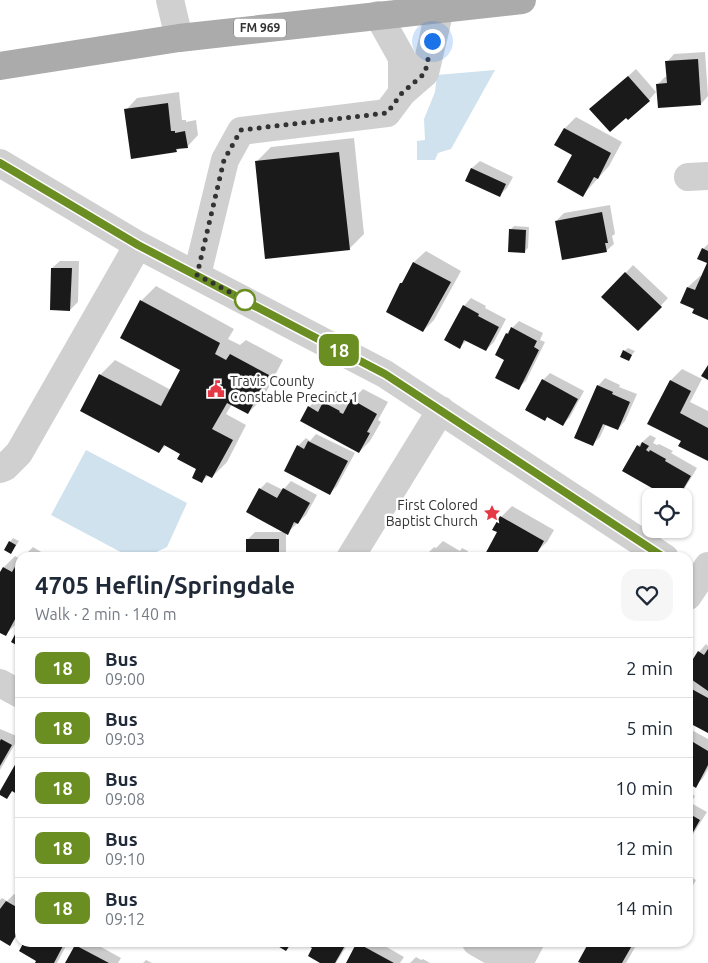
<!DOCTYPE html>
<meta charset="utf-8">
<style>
body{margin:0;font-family:Ubuntu,sans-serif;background:#f6f6f7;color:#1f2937;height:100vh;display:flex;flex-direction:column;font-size:19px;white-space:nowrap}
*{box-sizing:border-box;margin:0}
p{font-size:16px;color:#747a83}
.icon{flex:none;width:28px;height:28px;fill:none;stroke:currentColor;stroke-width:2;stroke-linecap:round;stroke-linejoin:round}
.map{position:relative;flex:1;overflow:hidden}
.sheet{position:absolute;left:15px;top:552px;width:678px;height:395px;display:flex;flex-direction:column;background:#fff;border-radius:15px;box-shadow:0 1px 4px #0004}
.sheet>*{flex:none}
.badge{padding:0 10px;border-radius:8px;font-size:18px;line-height:32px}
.fabs{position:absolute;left:642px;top:488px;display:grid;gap:10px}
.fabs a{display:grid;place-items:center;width:50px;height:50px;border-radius:10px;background:#fff;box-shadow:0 1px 4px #0004;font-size:25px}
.you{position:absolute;width:25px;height:25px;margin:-12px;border:4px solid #fff;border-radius:50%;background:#1a73e8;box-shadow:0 0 0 8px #1a73e833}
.map>.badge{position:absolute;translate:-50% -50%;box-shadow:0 0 0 2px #fff}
.round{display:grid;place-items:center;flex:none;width:52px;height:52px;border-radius:15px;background:#f6f6f7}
.headline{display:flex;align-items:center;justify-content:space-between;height:85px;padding:0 20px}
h1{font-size:24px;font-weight:700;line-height:38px}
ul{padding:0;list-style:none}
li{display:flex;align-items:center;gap:15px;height:60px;padding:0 20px;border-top:1px solid #e0e1e3}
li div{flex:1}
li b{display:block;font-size:19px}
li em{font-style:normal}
li .badge{min-width:55px;font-weight:700;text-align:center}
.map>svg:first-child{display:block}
</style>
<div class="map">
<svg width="708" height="963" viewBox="0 0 708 963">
<rect width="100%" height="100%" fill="#fff"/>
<path fill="#cfe2ee" d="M495,70L451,149L438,153L435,160H417V141L425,140L424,119L435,92L437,75Z
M86,450L187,503L167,547L146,557H130L51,515Z"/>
<path fill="#0003" d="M705,52L708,96L701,104L657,85L665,77H668L667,62L674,54Z
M636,69L656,92L649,100L628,118L599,102Z
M179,92L182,120H186V122L196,120L198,135L187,147L180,148L176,151L126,110L137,98Z
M576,117L622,142L609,166L583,195L574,154L556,145L565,128Z
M354,138L364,234L349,249L256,162L271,147Z
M480,161L513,177L507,188L499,196L467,180L472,168Z
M610,205L615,234L612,236L614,244L606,251L556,221L564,213Z
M514,226L529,227L528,248L524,252L511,229Z
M708,244V262L699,258L703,249Z
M426,251L461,271L434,320L423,331L401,283L406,279L414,262Z
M60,261H79L78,302L70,310L52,268Z
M708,263V318L695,308L682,302L688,287L700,276L702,277Z
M633,265L668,298L638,330L603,297Z
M156,286L234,329L228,339L240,345L246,340L283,360L263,398L248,413L232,404L226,414L246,425L227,462L212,477L209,475L201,482L198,469L182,453L166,445L159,452L82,410L100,375L115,360L171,390L182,370L141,301Z
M471,298L486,306L485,308L506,319L494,342L486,350L467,340L460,347L464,306Z
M519,321L543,333L540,340L545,342L526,381L518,388L505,359L496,355L507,333Z
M628,348L635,351L628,360L624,351Z
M682,369L702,379L690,402L708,411V460L683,440L649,423L671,380Z
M550,373L584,391L570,417L563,424L548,416L545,420L543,380Z
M605,378L620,385L619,387L637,394L625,421L618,429L606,424L600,437L592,445L598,386Z
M363,389L388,402L378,420L381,422L370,441L359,452L309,407L320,396L327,400L336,391L352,400Z
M316,434L355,453L337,486L330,493L298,446L306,438L310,441Z
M650,435L656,438L653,443L657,445L659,444L673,451L671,453L697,468L680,496H669L623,470L638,446Z
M291,481L317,495L306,515L287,533L286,532V558H247L248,539L255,532H286L260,489L267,482L283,490Z
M512,506L554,530L547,542L535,553L532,558H484L499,532L501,517Z
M13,538L19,541L11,553L10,542Z
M443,541L460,551L462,548L468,551L466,555L470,558H423L434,547L436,548Z
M33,547L51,558H22Z
M15,556L20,559V617L17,623L5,635L0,632V574L4,567Z
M706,644L708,646V732L692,723L688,727V687L694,680L688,676V669L699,652Z
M688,728L708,739V769L703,778L695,786L688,782Z
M0,729L19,737L0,770Z
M688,791L695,796L691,803L707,812L692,836L688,841Z
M688,875L696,880L688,894Z
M14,894L20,898V932L10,944L0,938V900L2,898L7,901Z
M25,942H68L57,963H37L38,960Z
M79,942H92L121,958L118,963H66Z
M306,942H349L336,963H323L314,948Z
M359,942H378L404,957L400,963H347Z
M591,942H638L626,963H583Z
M416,957L421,960L423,959L430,963H410Z
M146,960L152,963H143Z"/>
<path fill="#1a1a1a" d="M698,59L701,105L658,108L656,84L667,83L665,61Z
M628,76L650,101L628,120L626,118L610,132L589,109Z
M168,103L171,131H175V133L185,131L188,148L176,149L177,152L131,159L124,109Z
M564,128L611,153L598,179L594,177L583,197L557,182L572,155L554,145Z
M339,152L350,250L265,259L255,161Z
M471,168L506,184L500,197L465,181Z
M602,212L608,243H605L607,252L562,260L555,221Z
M509,229L526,230L525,253L508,252Z
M702,248L708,251V320L692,313L694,309L680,303L687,287L695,290L707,263L697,259Z
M413,262L451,282L423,332L386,312L400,283H402Z
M51,268H72L70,311L50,310Z
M625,272L662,307L638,331L601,297Z
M140,300L220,343L215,354L226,360L230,354L269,375L248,414L227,403L212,429L233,440L212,478L206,475L202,483L192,478L196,469L177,459L180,454L164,445L159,453L80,411L99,374L161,406L180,370L120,338Z
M463,305L479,314L478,316L499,327L486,351L464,340L460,349L444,340Z
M511,327L537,341L534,347L539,350L519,390L495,378L504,360L495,355L506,333L508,334Z
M623,350L632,355L629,361L620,357Z
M708,365V380L701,376Z
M542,379L578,399L563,426L547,417L545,421L525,410Z
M670,380L691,391L680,413L708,428V461L678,446L681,441L647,424Z
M597,385L613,392L612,394L630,402L618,430L603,424L593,446L574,438Z
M351,399L377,414L367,432L370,433L359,453L300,421L308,406L318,412L323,402L340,411L339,412L343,414Z
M308,441L348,461L330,495L284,471L297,445L304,449Z
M642,442L649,446L646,450L649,452L650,450L666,459L665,461L691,476L679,496H666L622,471L637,445L640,447Z
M259,488L277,498L283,488L310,503L298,524L294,522L288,535L246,512Z
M500,516L544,541L536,555L531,552L528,558H483L497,532L492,530Z
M246,539H279V558H246Z
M9,541L16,545L11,554L4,550Z
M431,552L441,558H427Z
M20,558V610L6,636L0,633V572L3,567L12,572Z
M20,625V647L11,642Z
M708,649V691L688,677V667L698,651L704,655Z
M688,687L708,698V733L691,724L688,729Z
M1,739L12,745L0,766V741Z
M688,739L708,751V765L696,788L688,783Z
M20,756V796L12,791L7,799L0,795V791Z
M688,813L700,820L688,841Z
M6,901L20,909V928L10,946L0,940V909Z
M24,942H65L54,963H35L36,961L19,951Z
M271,942H292L286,951Z
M302,942H347L335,963H320L308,956L312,948Z
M357,942L361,945L394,963H346Z
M589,942H634L622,963H581L578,962Z
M75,945L109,963H65Z"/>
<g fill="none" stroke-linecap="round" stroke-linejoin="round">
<path stroke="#d0d0d0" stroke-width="28" d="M170,0L179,38
M402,93L425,73L440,9
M0,163L138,245L385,374L665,558
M688,177L708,176
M197,275L225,160L241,131L387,113L402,93V58L378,15
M0,469L5,467L19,453L138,245
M350,558L441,410
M688,596L708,566
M0,683L20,694
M476,942L513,963
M519,963L530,942"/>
<path stroke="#ababab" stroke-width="28" d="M0,66L179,38L522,0"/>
</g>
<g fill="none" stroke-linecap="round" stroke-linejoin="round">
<g stroke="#fff" stroke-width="11">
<path id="line" d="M0,163L138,245L385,374L665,558"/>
</g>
<use href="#line" stroke="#6b8e23" stroke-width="8"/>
<path stroke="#333" stroke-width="5" stroke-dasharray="0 9" d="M245,300L197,275L224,160L241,130L387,113L402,93L425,73L432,41"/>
</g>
<defs>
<g id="civic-bare" transform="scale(1.35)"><path d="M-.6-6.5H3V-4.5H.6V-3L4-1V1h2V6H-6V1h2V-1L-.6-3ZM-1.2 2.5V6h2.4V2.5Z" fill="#e63946" stroke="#fff" stroke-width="2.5" paint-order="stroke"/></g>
<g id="sight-bare" transform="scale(1.35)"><path d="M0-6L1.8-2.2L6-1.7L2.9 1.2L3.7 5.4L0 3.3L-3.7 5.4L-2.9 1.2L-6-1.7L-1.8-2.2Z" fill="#e63946" stroke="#fff" stroke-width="2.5" paint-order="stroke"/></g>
</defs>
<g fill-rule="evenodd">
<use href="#civic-bare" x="216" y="389"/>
<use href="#sight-bare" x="492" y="513"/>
</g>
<circle fill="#fff" stroke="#6b8e23" stroke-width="2.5" cx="245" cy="300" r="10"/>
<g text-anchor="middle" stroke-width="5" stroke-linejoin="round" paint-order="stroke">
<rect fill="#fff" stroke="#707070" stroke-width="1" x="234" y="18.5" width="52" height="19" rx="4"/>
<g font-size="12" font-weight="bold" fill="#333">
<text x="260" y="32">FM 969</text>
</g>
<g font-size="14" fill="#333" stroke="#fff" text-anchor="start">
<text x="230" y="386">Travis County<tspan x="230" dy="16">Constable Precinct 1</tspan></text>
<text x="478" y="510" text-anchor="end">First Colored<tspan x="478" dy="16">Baptist Church</tspan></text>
</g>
</g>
</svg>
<div class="fabs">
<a><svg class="icon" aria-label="locate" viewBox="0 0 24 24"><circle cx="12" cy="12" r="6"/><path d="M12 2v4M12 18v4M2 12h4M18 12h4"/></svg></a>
</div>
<div class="you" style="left:432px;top:41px"></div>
<b class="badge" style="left:339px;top:350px;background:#6b8e23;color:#fff">18</b>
<section class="sheet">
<div class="headline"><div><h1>4705 Heflin/Springdale</h1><p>Walk · 2 min · 140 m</p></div><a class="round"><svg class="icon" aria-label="heart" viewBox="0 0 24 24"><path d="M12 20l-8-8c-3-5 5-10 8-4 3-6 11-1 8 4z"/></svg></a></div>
<ul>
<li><span class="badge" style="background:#6b8e23;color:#fff">18</span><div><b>Bus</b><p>09:00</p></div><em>2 min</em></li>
<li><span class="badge" style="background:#6b8e23;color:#fff">18</span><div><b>Bus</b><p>09:03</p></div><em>5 min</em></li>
<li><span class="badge" style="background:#6b8e23;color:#fff">18</span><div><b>Bus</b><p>09:08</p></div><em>10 min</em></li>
<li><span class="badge" style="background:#6b8e23;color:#fff">18</span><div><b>Bus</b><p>09:10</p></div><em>12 min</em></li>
<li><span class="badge" style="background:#6b8e23;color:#fff">18</span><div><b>Bus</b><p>09:12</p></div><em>14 min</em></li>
</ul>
</section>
</div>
